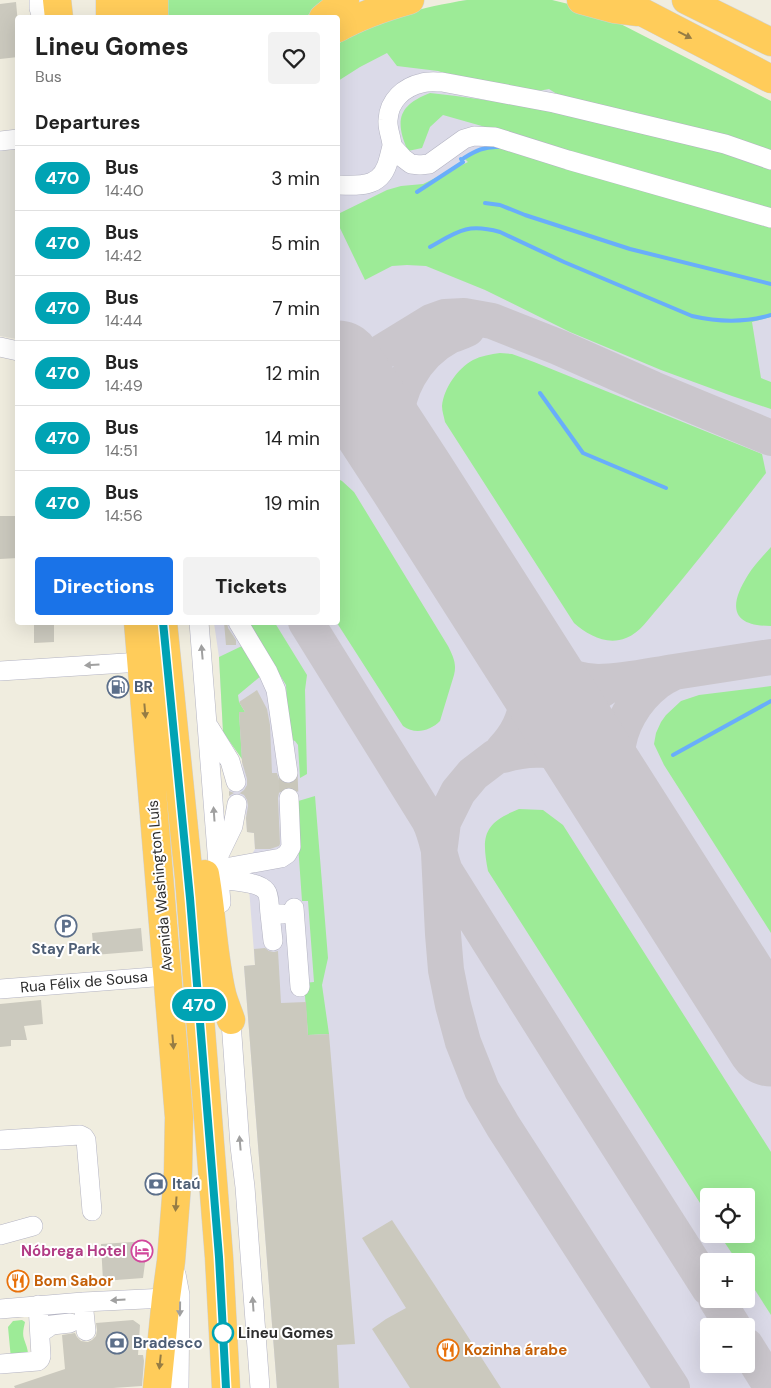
<!DOCTYPE html>
<meta charset="utf-8">
<style>
body{margin:0;font-family:"DM Sans",sans-serif;background:#f2f2f2;color:#222;height:100vh;display:flex;flex-direction:column;font-size:19px;white-space:nowrap}
*{box-sizing:border-box;margin:0}
p{font-size:16px;color:#767676}
.icon{flex:none;width:28px;height:28px;fill:none;stroke:currentColor;stroke-width:2;stroke-linecap:round;stroke-linejoin:round}
.map{position:relative;flex:1;overflow:hidden}
.side{position:absolute;left:15px;top:15px;width:325px;height:610px;display:flex;flex-direction:column;background:#fff;border-radius:5px;box-shadow:0 5px 20px #0002}
.side>*{flex:none}
.badge{padding:0 10px;border-radius:16px;font-size:18px;line-height:32px}
.tools{position:absolute;left:700px;top:1188px;display:grid;gap:10px}
.tools a{display:grid;place-items:center;width:55px;height:55px;border-radius:5px;background:#fff;box-shadow:0 5px 20px #0002;font-size:25px}
.map>.badge{position:absolute;translate:-50% -50%;box-shadow:0 0 0 2px #fff}
h2{padding:0 20px;font-size:19px;line-height:45px}
.round{display:grid;place-items:center;flex:none;width:52px;height:52px;border-radius:5px;background:#f2f2f2}
.summary{display:flex;align-items:center;justify-content:space-between;height:85px;padding:0 20px}
h1{font-size:24px;font-weight:800;line-height:38px}
.button{display:flex;gap:10px;margin-top:auto;padding:10px 20px}
.button a{flex:1;height:58px;border-radius:5px;background:#1a73e8;color:#fff;font-size:20px;font-weight:800;line-height:58px;text-align:center}
.button a+a{background:#f2f2f2;color:#222}
ul{padding:0;list-style:none}
li{display:flex;align-items:center;gap:15px;height:65px;padding:0 20px;border-top:1px solid #e0e0e0}
li div{flex:1}
li b{display:block;font-size:19px}
li em{font-style:normal}
li .badge{min-width:55px;font-weight:700;text-align:center}
.map>svg:first-child{display:block}
</style>
<div class="map">
<svg width="771" height="1388" viewBox="0 0 771 1388">
<rect width="100%" height="100%" fill="#f0eddf"/>
<path fill="#dbdae8" fill-rule="evenodd" d="M467,0H552L771,101V1388H277L244,966L255,965L247,863L255,849L254,833L247,832L245,806L230,802L229,784L243,779L242,759L223,732L219,657L214,623L338,622V44L461,1ZM709,1196H746V1234H709ZM709,1261H746V1299H709ZM709,1326H746V1364H709Z"/>
<path fill="#9deb97" d="M168,0H331L305,17H167Z
M467,0H552L585,8L609,18L771,101V150L698,128L566,100L549,89L533,92L459,78L438,71L397,66L387,53L360,67L338,81V44C376,19 422,7 467,0Z
M430,93L456,96L527,106L717,149L771,164V208L443,115L430,127L422,148L408,151C394,120 399,105 430,93Z
M488,148L509,149L627,186L771,228V317L752,322L761,378L771,382V409L732,396L661,370L570,332L485,290L426,266L407,265L392,266L365,280L338,224V214L387,190L401,186L423,184L468,162L465,159L479,150Z
M500,353L512,354L534,362L762,454L766,473C731,518 696,564 659,607C649,618 640,633 626,638C607,646 588,635 574,623L445,422C444,417 442,411 442,406C444,388 457,369 473,360C481,356 491,354 500,353Z
M338,479L342,481L354,492L448,646C453,656 457,664 454,675L440,721C430,731 415,735 403,726L337,623Z
M771,547V626C730,626 729,605 748,575C754,565 763,556 771,547Z
M248,623H275L307,675L305,690L307,774L300,778L298,745L295,741L289,739L286,685Z
M244,645L262,675L238,695L239,702L245,712H239L242,759L223,732L219,657Z
M771,686V933L664,765L654,744L656,733L661,722L666,715L681,701L699,695Z
M315,796L328,958L322,985L329,1034L308,1035L304,983L314,982L308,901H302L295,802Z
M519,809L543,810L563,825L771,1152V1315L746,1276V1261H737L719,1234H746V1196H709V1217L488,871C481,835 484,823 519,809Z
M22,1320L25,1322C24,1327 22,1333 24,1339C26,1345 28,1349 28,1355L11,1359L8,1327L13,1321Z"/>
<path fill="#dfded6" d="M17,144V339L0,336V146Z"/>
<g fill="none" stroke-linecap="round" stroke-linejoin="round">
<path stroke="#69aefa" stroke-width="4" d="M464,158C475,151 485,146 499,147
M417,192L463,162L461,159
M485,203L500,205L525,215L630,249L771,284
M430,247C458,231 467,223 500,232L564,262L692,316C718,322 744,323 771,315
M540,393L583,453L666,488
M673,755L771,701"/>
<path stroke="#cac6cc" stroke-width="36" d="M338,379L431,322L445,317L464,316L492,321L558,347L653,389L771,438
M338,425L361,431L396,453
M413,480C407,464 399,449 397,432C392,394 415,354 449,336C454,334 461,332 467,329
M306,622L429,820C438,838 438,853 445,871L570,1070L709,1288
M508,629C530,658 559,681 598,682C623,682 649,676 674,672C669,675 662,678 657,682C635,699 618,726 617,755C617,772 619,789 621,806
M674,672L771,657
M615,681L494,758L473,774L458,792L443,822L439,853L443,934L446,970L453,1005L463,1042L482,1090L503,1126L672,1388
M503,750C534,718 530,685 519,646
M503,755C529,747 558,747 581,762C592,769 601,780 610,789
M716,1299L733,1326
M746,1346L771,1386"/>
<path stroke="#cac6cc" stroke-width="89" d="M338,365L413,480L771,1042"/>
</g>
<path fill="#cbc9be" d="M16,2L18,24V57L0,59V4Z
M0,516H18V558L0,559Z
M34,622H54V642L34,643Z
M224,622H227L228,628L236,640V645H226Z
M257,690L267,709L270,725L272,773H277L279,780L284,784H290L296,780L297,790L294,788L288,787L283,789L279,793L278,798L280,844L279,846L270,849H255L254,833L247,832L246,818L248,806L247,800L244,795L239,793H234L229,796V791L234,793H240L244,790L247,785V779L242,762L239,712H245L239,702Z
M141,928L143,951L94,955L92,933Z
M265,948L269,951L274,952L278,951L281,1003L306,1002L308,1035L329,1034L355,1344L337,1345L339,1388H277L244,966L255,965L254,949Z
M41,1000L43,1024L24,1026L27,1040H11V1046L0,1047V1004Z
M392,1220L434,1284L501,1388H410L372,1329L386,1319L406,1308L362,1238Z
M148,1241L143,1278L103,1281L101,1244Z
M133,1320L140,1325L138,1355H143L144,1361L142,1386L113,1388H15L14,1386L65,1369L62,1335L75,1333L77,1337L81,1341L88,1342L92,1340L96,1336L97,1330L96,1323Z"/>
<g fill="none" stroke-linecap="round" stroke-linejoin="round">
<path stroke="#c9c7bb" stroke-width="19" stroke-dasharray="19 9" stroke-linecap="butt" d="M288,773L289,798"/>
<g stroke="#b3b3c2" stroke-width="20">
<path id="minor" d="M39,0V8L42,18
M0,141L18,139
M392,146L403,158L411,164L420,165L429,164L464,139L474,136L495,137L568,160L771,218
M338,185C363,186 383,187 389,158C390,154 391,150 392,146C392,138 387,129 388,120C389,100 404,87 422,83C428,81 436,82 442,82L554,103L725,144L771,160
M0,347L18,351
M199,622L221,903
M238,622L268,672L276,690L288,773
M0,671L141,662
M209,727L230,761L236,782
M218,857L233,826L237,804
M219,869L281,858L287,854L291,847L289,798
M220,879C231,881 258,881 266,891C270,896 269,908 270,914
M294,908L300,987
M273,941L270,914H283
M0,989L167,976
M230,1008L240,1146L245,1187L260,1388
M0,1140L80,1135L84,1137L86,1140L92,1211
M0,1235L33,1226
M176,1274L180,1295L179,1388
M83,1302L86,1331
M0,1309L83,1302L166,1298
M40,1333L52,1325L70,1323
M0,1364L38,1361L40,1359L41,1356L38,1305"/>
</g>
<g stroke="#d1d1d1" stroke-width="29">
<path id="highway" d="M57,0L59,18
M132,0L135,18
M154,0V18
M581,0L614,9L638,12
M619,0L771,79
M686,0L771,42
M110,18V0
M323,18L345,0
M338,28C361,15 385,7 410,0
M138,622L179,1117L178,1172L171,1261L166,1298L157,1388
M163,622L189,878L219,1257L226,1388
M205,874C212,913 213,955 222,994C224,1002 228,1011 231,1020"/>
</g>
<use href="#minor" stroke="#fff" stroke-width="19"/>
<use href="#highway" stroke="#ffcc5a" stroke-width="28"/>
</g>
<defs><path id="oneway-solid" d="M-6-.8H1V-3.2L6.5 0L1 3.2V.8H-6Z" transform="scale(1.25)"/></defs>
<g fill="#967c44">
<use href="#oneway-solid" transform="translate(685 35) rotate(27)"/>
<use href="#oneway-solid" transform="translate(145 711) rotate(85)"/>
<use href="#oneway-solid" transform="translate(173 1042) rotate(85)"/>
<use href="#oneway-solid" transform="translate(176 1204) rotate(94)"/>
<use href="#oneway-solid" transform="translate(160 1362) rotate(96)"/>
</g>
<g fill="#a0a0a0">
<use href="#oneway-solid" transform="translate(202 652) rotate(-95)"/>
<use href="#oneway-solid" transform="translate(92 665) rotate(176)"/>
<use href="#oneway-solid" transform="translate(214 814) rotate(-94)"/>
<use href="#oneway-solid" transform="translate(240 1143) rotate(-95)"/>
<use href="#oneway-solid" transform="translate(118 1300) rotate(177)"/>
<use href="#oneway-solid" transform="translate(253 1304) rotate(-94)"/>
<use href="#oneway-solid" transform="translate(180 1309) rotate(91)"/>
</g>
<g fill="none" stroke-linecap="round" stroke-linejoin="round">
<g stroke="#fff" stroke-width="11">
<path id="line" d="M163,622L190,898L219,1257L226,1388"/>
</g>
<use href="#line" stroke="#00a3b4" stroke-width="8"/>
</g>
<defs>
<g id="fuel-ring" transform="scale(1.125)"><circle r="9.5" fill="#fff" stroke="#5c6f8a" stroke-width="1.5"/><path d="M-5.5-6h7V0h2V4h1.3V-2.5L3-4.5l.8-.8L6-3V5H2.5V1h-1V6h-7ZM-4.2-4.7v3.2H.2V-4.7Z" fill="#5c6f8a"/></g>
<g id="parking-ring" transform="scale(1.125)"><circle r="9.5" fill="#fff" stroke="#5c6f8a" stroke-width="1.5"/><path d="M-3.5-5.5H1a3.5 3.5 0 0 1 0 7H-1V5.5H-3.5ZM-1-3.4V-.6H.8a1.4 1.4 0 0 0 0-2.8Z" fill="#5c6f8a"/></g>
<g id="bank-ring" transform="scale(1.125)"><circle r="9.5" fill="#fff" stroke="#5c6f8a" stroke-width="1.5"/><path d="M-6-4H6V4H-6ZM0-2.3a2.3 2.3 0 1 0 0 4.6a2.3 2.3 0 1 0 0-4.6Z" fill="#5c6f8a"/></g>
<g id="hotel-ring" transform="scale(1.125)"><circle r="9.5" fill="#fff" stroke="#d1479c" stroke-width="1.5"/><path d="M-6-4.5h1.5V1H6V5H4.5V3h-9V5H-6ZM-4 0a1.8 1.8 0 1 1 3.6 0ZM.5 0V-2.5h3Q6-2.5 6 0Z" fill="#d1479c"/></g>
<g id="restaurant-ring" transform="scale(1.125)"><circle r="9.5" fill="#fff" stroke="#e8710a" stroke-width="1.5"/><path d="M-5-6h1v4h1v-4h1v4h1v-4h1v5L-1.5 .5V6h-2V.5L-5-1ZM5-6V6H3V1.5H1.5Q1.5-4 5-6Z" fill="#e8710a"/></g>
</defs>
<g fill-rule="evenodd">
<use href="#fuel-ring" x="118" y="687"/>
<use href="#parking-ring" x="66" y="926"/>
<use href="#bank-ring" x="156" y="1184"/>
<use href="#hotel-ring" x="142" y="1251"/>
<use href="#restaurant-ring" x="18" y="1281"/>
<use href="#bank-ring" x="117" y="1343"/>
<use href="#restaurant-ring" x="448" y="1350"/>
</g>
<circle fill="#fff" stroke="#00a3b4" stroke-width="2.5" cx="223" cy="1333" r="10"/>
<g text-anchor="middle" stroke-width="4" stroke-linejoin="round" paint-order="stroke">
<g font-size="15" font-weight="bold" fill="#4e5e75" stroke="#fff" text-anchor="start">
<text x="134" y="692">BR</text>
<text x="66" y="954" text-anchor="middle">Stay Park</text>
<text x="172" y="1189">Itaú</text>
<text x="133" y="1348">Bradesco</text>
</g>
<g font-size="15" fill="#2d2d2d" stroke="#fff">
<text transform="translate(160 886) rotate(-95)" y="5">Avenida Washington Luís</text>
<text transform="translate(84 982) rotate(-5)" y="5">Rua Félix de Sousa</text>
</g>
<g font-size="15" font-weight="bold" fill="#b23c85" stroke="#fff" text-anchor="end">
<text x="126" y="1256">Nóbrega Hotel</text>
</g>
<g font-size="15" font-weight="bold" fill="#c56008" stroke="#fff" text-anchor="start">
<text x="34" y="1286">Bom Sabor</text>
<text x="464" y="1355">Kozinha árabe</text>
</g>
<g font-size="15" font-weight="bold" fill="#2d2d2d" stroke="#fff" text-anchor="start">
<text x="238" y="1338">Lineu Gomes</text>
</g>
</g>
</svg>
<div class="tools">
<a><svg class="icon" aria-label="locate" viewBox="0 0 24 24"><circle cx="12" cy="12" r="6"/><path d="M12 2v4M12 18v4M2 12h4M18 12h4"/></svg></a>
<a>+</a>
<a>−</a>
</div>
<b class="badge" style="left:199px;top:1005px;background:#00a3b4;color:#fff">470</b>
<section class="side">
<div class="summary"><div><h1>Lineu Gomes</h1><p>Bus</p></div><a class="round"><svg class="icon" aria-label="heart" viewBox="0 0 24 24"><path d="M12 20l-8-8c-3-5 5-10 8-4 3-6 11-1 8 4z"/></svg></a></div>
<h2>Departures</h2>
<ul>
<li><span class="badge" style="background:#00a3b4;color:#fff">470</span><div><b>Bus</b><p>14:40</p></div><em>3 min</em></li>
<li><span class="badge" style="background:#00a3b4;color:#fff">470</span><div><b>Bus</b><p>14:42</p></div><em>5 min</em></li>
<li><span class="badge" style="background:#00a3b4;color:#fff">470</span><div><b>Bus</b><p>14:44</p></div><em>7 min</em></li>
<li><span class="badge" style="background:#00a3b4;color:#fff">470</span><div><b>Bus</b><p>14:49</p></div><em>12 min</em></li>
<li><span class="badge" style="background:#00a3b4;color:#fff">470</span><div><b>Bus</b><p>14:51</p></div><em>14 min</em></li>
<li><span class="badge" style="background:#00a3b4;color:#fff">470</span><div><b>Bus</b><p>14:56</p></div><em>19 min</em></li>
</ul>
<div class="button"><a>Directions</a><a>Tickets</a></div>
</section>
</div>
